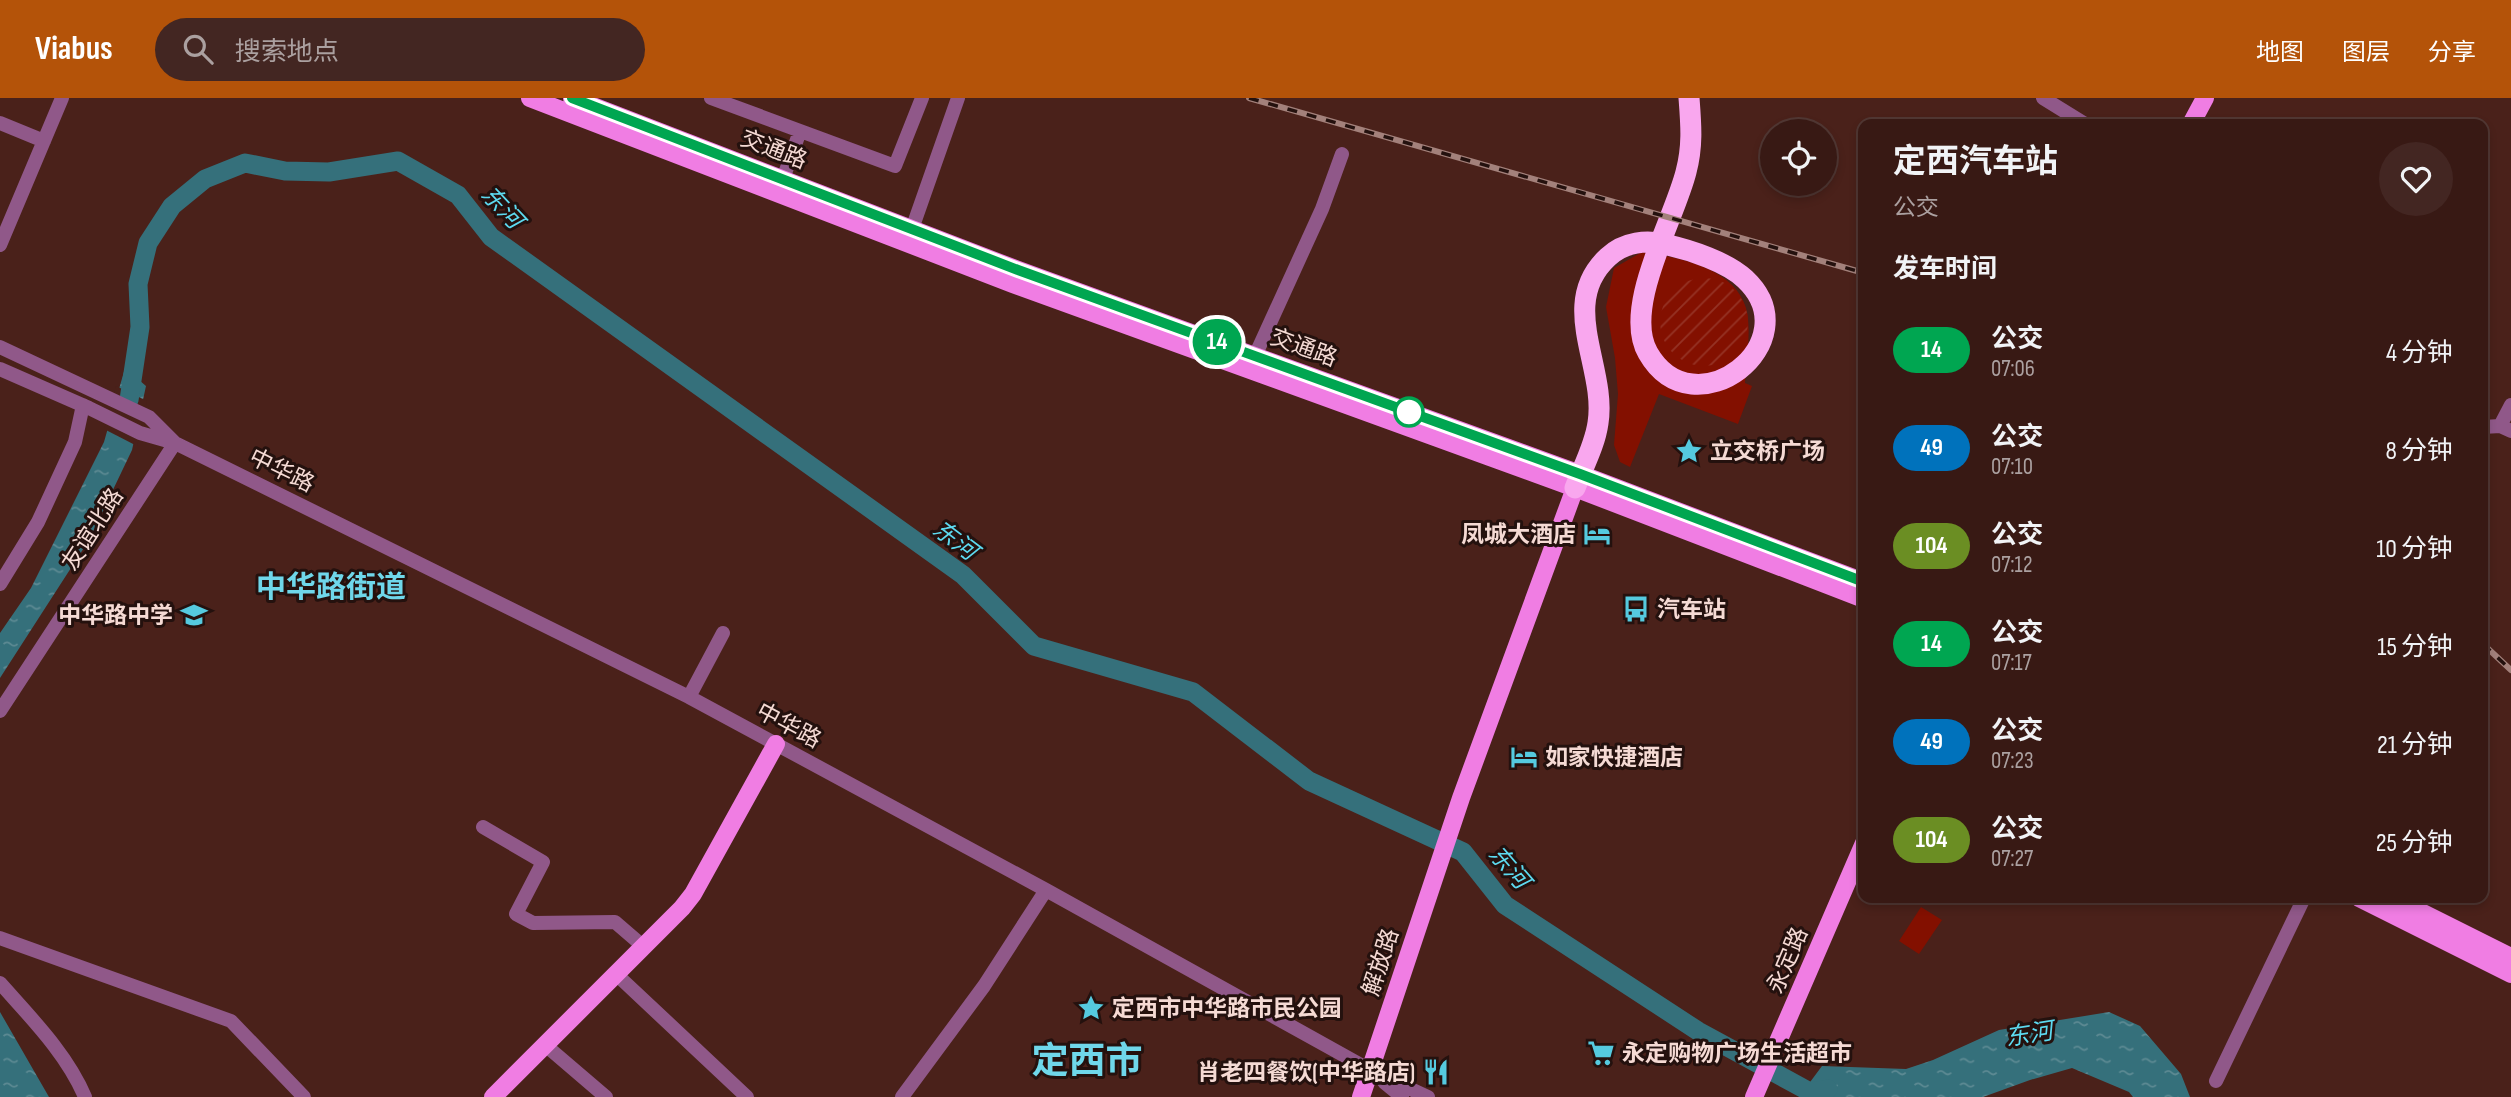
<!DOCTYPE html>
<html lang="zh">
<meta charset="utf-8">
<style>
body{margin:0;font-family:"Sofia Sans Condensed","Noto Sans SC",sans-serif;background:#432622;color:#f1f3f6;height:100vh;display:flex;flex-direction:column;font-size:26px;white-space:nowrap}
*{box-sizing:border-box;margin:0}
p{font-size:23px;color:#aba0a0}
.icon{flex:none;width:38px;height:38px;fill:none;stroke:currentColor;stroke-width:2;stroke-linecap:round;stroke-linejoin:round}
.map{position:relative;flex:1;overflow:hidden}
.side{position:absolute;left:1858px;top:21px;width:630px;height:784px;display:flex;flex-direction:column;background:#381914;border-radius:14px;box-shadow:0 4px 10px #0003,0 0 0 2px #523834}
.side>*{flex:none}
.badge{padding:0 14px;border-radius:23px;font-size:24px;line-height:46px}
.buttons{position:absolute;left:1760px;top:21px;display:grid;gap:14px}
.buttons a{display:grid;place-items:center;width:77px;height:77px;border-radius:50%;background:#381914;box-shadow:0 4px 10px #0003,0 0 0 2px #523834;font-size:35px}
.map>.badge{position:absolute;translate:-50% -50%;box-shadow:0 0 0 4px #fff}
h2{padding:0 35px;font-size:26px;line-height:63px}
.round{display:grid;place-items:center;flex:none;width:74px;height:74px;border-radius:37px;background:#432622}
.head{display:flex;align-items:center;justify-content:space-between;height:119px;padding:0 35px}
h1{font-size:33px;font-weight:700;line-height:52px}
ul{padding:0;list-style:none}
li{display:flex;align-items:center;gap:21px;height:98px;padding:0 35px}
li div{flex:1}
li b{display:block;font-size:26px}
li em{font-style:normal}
li .badge{min-width:77px;font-weight:700;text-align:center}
header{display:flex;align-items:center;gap:42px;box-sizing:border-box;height:98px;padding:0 35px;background:#b45309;color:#fff}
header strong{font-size:33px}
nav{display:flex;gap:38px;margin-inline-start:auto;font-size:24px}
.search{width:490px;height:63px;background:#432622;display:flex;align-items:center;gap:18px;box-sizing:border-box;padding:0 24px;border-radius:38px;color:#aba0a0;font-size:26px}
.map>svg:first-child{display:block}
</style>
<header>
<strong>Viabus</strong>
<div class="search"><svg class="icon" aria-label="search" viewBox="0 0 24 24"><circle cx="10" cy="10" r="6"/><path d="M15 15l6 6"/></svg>搜索地点</div>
<nav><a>地图</a><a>图层</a><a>分享</a></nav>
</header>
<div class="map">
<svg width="2511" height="999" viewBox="0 0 2511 999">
<defs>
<pattern id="garden-furrows" width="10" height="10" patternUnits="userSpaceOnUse" patternTransform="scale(1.75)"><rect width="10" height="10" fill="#831000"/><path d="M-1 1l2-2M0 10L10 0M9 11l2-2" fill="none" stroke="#953224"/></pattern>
<pattern id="water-ripples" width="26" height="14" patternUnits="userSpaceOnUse" patternTransform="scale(1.75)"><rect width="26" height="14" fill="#35707b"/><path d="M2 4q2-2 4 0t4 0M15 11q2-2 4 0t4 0" fill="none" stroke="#5d8a93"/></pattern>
</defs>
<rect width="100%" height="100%" fill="#4a211a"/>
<path fill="#831000" d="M1642,154C1676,159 1734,169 1746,210C1752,233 1746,261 1745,285L1752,288L1738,326L1659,296L1630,369L1620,364L1614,347L1618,296L1615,260L1606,209L1614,170Z
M1921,809L1942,822L1919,856L1899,843Z"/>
<path fill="url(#garden-furrows)" d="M1660 224a44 44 0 1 1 88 0a44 44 0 1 1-88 0Z"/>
<path fill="url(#water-ripples)" d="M125,270L146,288L132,352L89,442L0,580V535L31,490L104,344Z
M0,914L49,999H0Z
M2109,914L2140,928L2181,976L2190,999H2133L2129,994L2072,970L2030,982L1983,999H1799L1822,968L1906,971L1933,962L1999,932Z"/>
<path fill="#4a211a" d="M116,288L147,303L137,348L104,331Z"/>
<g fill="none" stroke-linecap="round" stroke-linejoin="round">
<path stroke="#35707b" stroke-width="19" d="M129,302L140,229L138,186L148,145L172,108L205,81L245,65L285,73L329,74L398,63L458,97L491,139L963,477L1034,548L1193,594L1309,683L1463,754L1505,807L1698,933L1810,994L1828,991"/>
<path stroke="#905889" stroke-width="14" d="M711,0L895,68L922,0
M2043,0L2085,26
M0,25L44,43
M783,81L800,33
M912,131L958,0
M0,147L62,0
M0,249L149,319L174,344
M1255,258L1322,111L1342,56
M0,271L89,310L140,335L175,345L689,599L1046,792L1370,972L1428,999
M2500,328L2511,307
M2483,329L2500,328L2511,333
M0,486L38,424L75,344L83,307
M689,599L723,535
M0,613L175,345
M483,729L543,764L516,816L533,825L615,824L644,849
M0,840L231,923L304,999
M616,876L747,999
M0,885C31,920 67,956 85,999
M544,946L606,999
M2216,983L2304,800
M1384,984L1402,999
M902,999L984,888L1046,792"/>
<path stroke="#f07de3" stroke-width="18" d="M530,0L1013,186L1575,390L1864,501
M572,0L1018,172L1580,376L1864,484
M2191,26L2205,0
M2359,800L2511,876
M2393,800L2511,859
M493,999L682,810L693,796L776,646
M1361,999L1461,700L1575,390
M1754,999L1864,745"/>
<path stroke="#f9a7ee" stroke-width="21" d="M1575,390C1583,369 1595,347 1598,325C1607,269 1557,206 1608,159C1624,144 1647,141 1668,147C1690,152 1727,164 1745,181C1812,244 1694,335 1648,255C1622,210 1674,122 1686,74C1693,48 1691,26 1689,0"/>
<g stroke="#a3817b" stroke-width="6">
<path id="rail" d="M1249,0L1864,175
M2483,546L2511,572"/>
</g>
<use href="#rail" stroke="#24110e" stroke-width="3.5" stroke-dasharray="10" stroke-linecap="butt"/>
</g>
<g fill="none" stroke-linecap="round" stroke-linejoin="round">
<g stroke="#fff" stroke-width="16">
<path id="line" d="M572,0L1018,172L1580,376L1864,484"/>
</g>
<use href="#line" stroke="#00a651" stroke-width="10"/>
</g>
<defs>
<g id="sight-bare" transform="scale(2.1)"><path d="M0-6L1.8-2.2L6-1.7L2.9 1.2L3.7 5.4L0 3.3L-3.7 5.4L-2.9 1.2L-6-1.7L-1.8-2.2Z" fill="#55cadf" stroke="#24110e" stroke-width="2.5" paint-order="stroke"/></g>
<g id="hotel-bare" transform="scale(2.1)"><path d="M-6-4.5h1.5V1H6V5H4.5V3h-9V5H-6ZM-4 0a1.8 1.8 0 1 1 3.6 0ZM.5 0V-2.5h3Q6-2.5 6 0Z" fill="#55cadf" stroke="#24110e" stroke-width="2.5" paint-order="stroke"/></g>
<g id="bus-bare" transform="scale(2.1)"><path d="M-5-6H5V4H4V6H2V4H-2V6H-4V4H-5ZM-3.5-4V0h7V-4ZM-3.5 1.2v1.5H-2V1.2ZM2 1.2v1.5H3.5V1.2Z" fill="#55cadf" stroke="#24110e" stroke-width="2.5" paint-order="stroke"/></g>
<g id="school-bare" transform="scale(2.1)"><path d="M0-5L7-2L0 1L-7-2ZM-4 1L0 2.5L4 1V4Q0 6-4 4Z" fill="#55cadf" stroke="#24110e" stroke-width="2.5" paint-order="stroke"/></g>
<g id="supermarket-bare" transform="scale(2.1)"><path d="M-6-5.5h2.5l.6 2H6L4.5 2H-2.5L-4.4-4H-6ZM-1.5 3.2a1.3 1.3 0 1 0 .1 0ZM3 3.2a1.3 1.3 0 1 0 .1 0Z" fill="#55cadf" stroke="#24110e" stroke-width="2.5" paint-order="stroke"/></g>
<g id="restaurant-bare" transform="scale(2.1)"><path d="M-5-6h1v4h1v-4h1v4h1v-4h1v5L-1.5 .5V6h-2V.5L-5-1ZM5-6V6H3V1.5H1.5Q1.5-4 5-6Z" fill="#55cadf" stroke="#24110e" stroke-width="2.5" paint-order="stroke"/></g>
</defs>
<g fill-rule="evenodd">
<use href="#sight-bare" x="1689" y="353"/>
<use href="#hotel-bare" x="1597" y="436"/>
<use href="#bus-bare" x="1636" y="511"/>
<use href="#school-bare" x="194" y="517"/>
<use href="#hotel-bare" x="1524" y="659"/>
<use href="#sight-bare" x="1091" y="910"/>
<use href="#supermarket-bare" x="1601" y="955"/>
<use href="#restaurant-bare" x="1436" y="974"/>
</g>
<circle fill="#fff" stroke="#00a651" stroke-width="3.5" cx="1409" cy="314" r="14"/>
<g text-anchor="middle" stroke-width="6" stroke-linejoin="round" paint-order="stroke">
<g font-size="23" fill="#f5dad4" stroke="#24110e">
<text transform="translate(774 51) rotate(21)" y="8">交通路</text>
<text transform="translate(1304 249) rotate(20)" y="8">交通路</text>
<text transform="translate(282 372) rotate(26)" y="8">中华路</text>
<text transform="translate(92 431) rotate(-57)" y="8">友谊北路</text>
<text transform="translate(789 627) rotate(28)" y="8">中华路</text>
<text transform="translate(1787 862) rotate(-67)" y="8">永定路</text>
<text transform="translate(1380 864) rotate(-72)" y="8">解放路</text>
</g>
<g font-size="23" font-weight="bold" fill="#f5dad4" stroke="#24110e" text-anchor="start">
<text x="1710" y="361">立交桥广场</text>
<text x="1576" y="444" text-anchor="end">凤城大酒店</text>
<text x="1657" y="519">汽车站</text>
<text x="173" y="525" text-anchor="end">中华路中学</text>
<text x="1545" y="667">如家快捷酒店</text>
<text x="1112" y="918">定西市中华路市民公园</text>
<text x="1622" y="963">永定购物广场生活超市</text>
<text x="1415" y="982" text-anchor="end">肖老四餐饮(中华路店)</text>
</g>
<g font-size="24" font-style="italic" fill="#5ddaf0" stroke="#24110e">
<text transform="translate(502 109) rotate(47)" y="8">东河</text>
<text transform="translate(955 442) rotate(37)" y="8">东河</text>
<text transform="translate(1509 769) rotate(49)" y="8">东河</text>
<text transform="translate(2029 936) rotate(-9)" y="8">东河</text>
</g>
<g font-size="30" font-weight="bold" fill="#6fd7ea" stroke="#24110e">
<text x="331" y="499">中华路街道</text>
</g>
<g font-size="37" font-weight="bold" fill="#6fd7ea" stroke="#24110e">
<text x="1087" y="975">定西市</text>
</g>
</g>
</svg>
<div class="buttons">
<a><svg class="icon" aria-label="locate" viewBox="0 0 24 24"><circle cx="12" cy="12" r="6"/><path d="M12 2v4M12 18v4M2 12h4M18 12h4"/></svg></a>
</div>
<b class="badge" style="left:1217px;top:244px;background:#00a651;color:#fff">14</b>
<section class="side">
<div class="head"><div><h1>定西汽车站</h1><p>公交</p></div><a class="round"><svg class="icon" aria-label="heart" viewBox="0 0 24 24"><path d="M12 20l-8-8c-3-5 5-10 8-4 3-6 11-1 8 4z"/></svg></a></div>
<h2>发车时间</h2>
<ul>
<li><span class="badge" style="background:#00a651;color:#fff">14</span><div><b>公交</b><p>07:06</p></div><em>4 分钟</em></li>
<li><span class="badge" style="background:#0072bc;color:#fff">49</span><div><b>公交</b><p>07:10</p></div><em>8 分钟</em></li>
<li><span class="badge" style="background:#6b8e23;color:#fff">104</span><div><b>公交</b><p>07:12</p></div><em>10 分钟</em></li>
<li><span class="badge" style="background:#00a651;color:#fff">14</span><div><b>公交</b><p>07:17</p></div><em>15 分钟</em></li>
<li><span class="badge" style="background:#0072bc;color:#fff">49</span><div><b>公交</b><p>07:23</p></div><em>21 分钟</em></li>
<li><span class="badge" style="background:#6b8e23;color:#fff">104</span><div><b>公交</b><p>07:27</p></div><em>25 分钟</em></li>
</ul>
</section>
</div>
